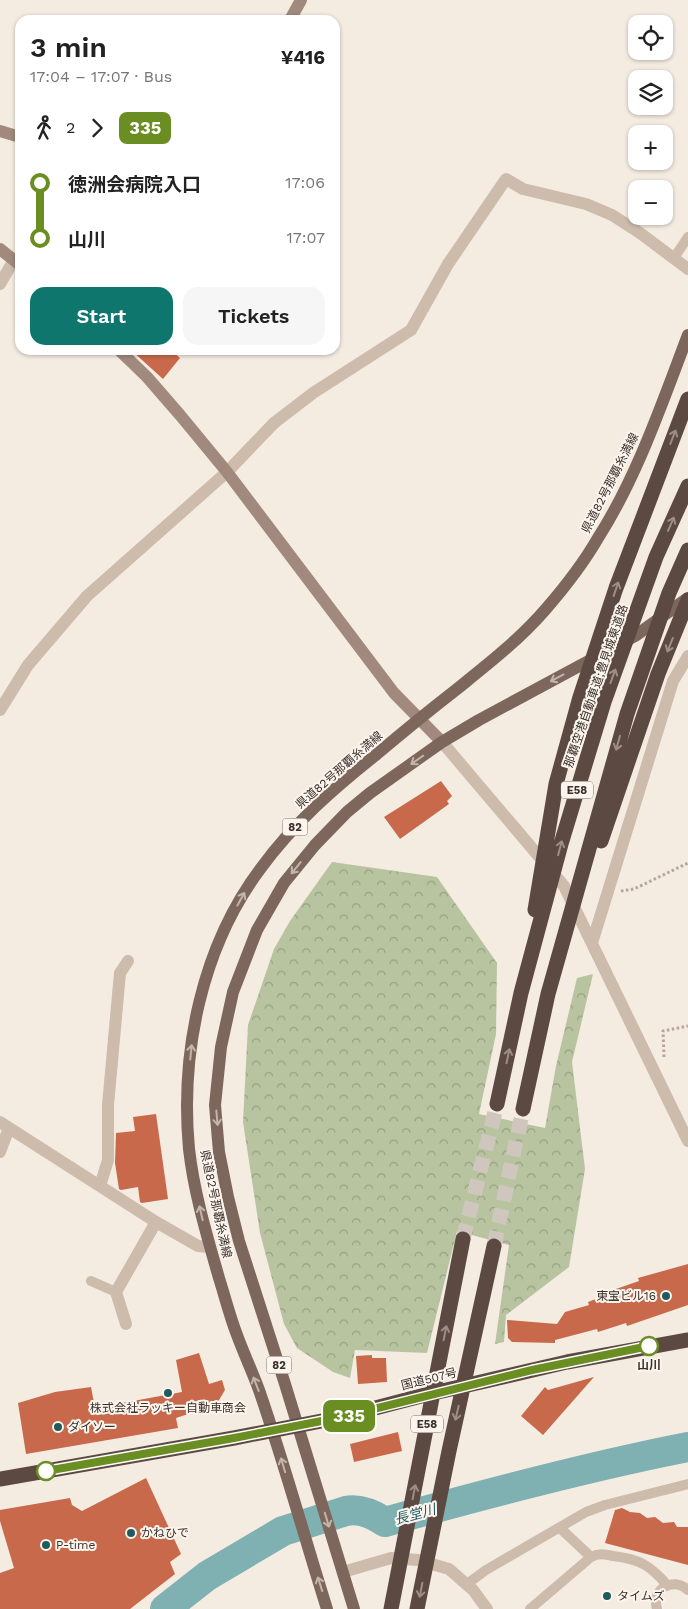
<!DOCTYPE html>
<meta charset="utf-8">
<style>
body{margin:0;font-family:"Work Sans","Noto Sans JP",sans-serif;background:#f6f6f6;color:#222;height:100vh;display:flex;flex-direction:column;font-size:19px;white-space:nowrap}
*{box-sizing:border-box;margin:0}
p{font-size:16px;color:#767676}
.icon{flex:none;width:28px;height:28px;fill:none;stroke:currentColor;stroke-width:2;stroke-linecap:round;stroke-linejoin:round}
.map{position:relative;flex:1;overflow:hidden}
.panel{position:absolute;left:15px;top:15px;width:325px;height:340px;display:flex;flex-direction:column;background:#fff;border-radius:15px;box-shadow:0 1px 4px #0004}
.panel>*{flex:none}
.badge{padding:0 10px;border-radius:8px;font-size:18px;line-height:32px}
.tools{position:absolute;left:628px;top:15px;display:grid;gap:10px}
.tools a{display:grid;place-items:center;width:45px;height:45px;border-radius:10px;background:#fff;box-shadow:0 1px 4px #0004;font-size:25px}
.map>.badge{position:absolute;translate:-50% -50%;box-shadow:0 0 0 2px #fff}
.legs{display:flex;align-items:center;gap:8px;height:55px;padding:0 15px;font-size:16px}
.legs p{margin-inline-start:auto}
.overview{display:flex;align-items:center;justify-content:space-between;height:85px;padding:0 15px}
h1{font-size:28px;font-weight:600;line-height:38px}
.primary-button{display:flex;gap:10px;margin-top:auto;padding:10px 15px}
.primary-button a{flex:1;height:58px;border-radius:15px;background:#0f766e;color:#fff;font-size:20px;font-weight:600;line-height:58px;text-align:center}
.primary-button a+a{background:#f6f6f6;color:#222}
ul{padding:0 15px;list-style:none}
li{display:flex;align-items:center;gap:18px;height:55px;font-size:19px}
li i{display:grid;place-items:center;width:8px;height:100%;margin:0 6px;background:currentColor}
li i::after{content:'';width:12px;height:12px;margin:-6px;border:4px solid;border-radius:50%;background:#fff}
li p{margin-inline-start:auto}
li:first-child i{background:linear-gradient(#0000 50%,currentColor 0)}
li:last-child i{background:linear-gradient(currentColor 50%,#0000 0)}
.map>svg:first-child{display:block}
</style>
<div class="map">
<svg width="688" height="1609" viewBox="0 0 688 1609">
<defs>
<pattern id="forest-crowns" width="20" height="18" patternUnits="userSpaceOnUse" patternTransform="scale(1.25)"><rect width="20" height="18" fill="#b8c4a0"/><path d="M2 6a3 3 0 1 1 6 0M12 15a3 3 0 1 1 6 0" fill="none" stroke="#97a083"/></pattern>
</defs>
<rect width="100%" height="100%" fill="#f4ebe1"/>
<path fill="url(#forest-crowns)" d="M332,862L437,877L497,963L496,1034L479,1114L545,1128L556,1066L577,978L593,974L572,1062L585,1169L569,1267L506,1315L504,1342L495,1344L509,1245L457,1231L427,1353L355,1350L350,1378L333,1372L297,1348L284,1324L260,1233L243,1122L248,1025L274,949L290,921Z"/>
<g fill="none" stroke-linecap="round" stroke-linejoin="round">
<path stroke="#7fb0b2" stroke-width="30" d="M165,1609L207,1576L283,1531L346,1511C360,1508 373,1514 385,1522C485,1494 586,1467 688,1447"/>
</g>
<path fill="#c8694b" d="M131,350H171L180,358L163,379Z
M441,781L452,796L447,801L449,804L400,839L384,817Z
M156,1114L168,1199L142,1203L140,1202L138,1187L121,1190L119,1189L115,1163L116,1133L135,1131L133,1117Z
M688,1264V1305L627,1326L626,1323L598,1332L597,1329L555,1340V1343L512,1342L508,1338L507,1320L557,1324L565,1312L589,1305L588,1302L614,1292L613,1290L639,1281L638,1278Z
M199,1353L209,1384L222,1380L225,1390L216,1405L176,1418L178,1428L26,1454L18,1403L55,1392L91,1387L95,1408L182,1392L176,1360Z
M372,1355V1358H386L387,1382L358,1384L356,1356Z
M594,1377L543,1435L521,1416L545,1387L548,1390Z
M398,1432L402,1451L354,1462L350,1444Z
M146,1478L181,1554L170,1562L175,1574L130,1609H0V1573L14,1568L0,1521V1510L70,1498L72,1505L82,1511Z
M622,1508L630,1512L640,1513L647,1518L655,1517L663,1523L674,1522L677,1527H688V1565L605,1543L615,1510Z"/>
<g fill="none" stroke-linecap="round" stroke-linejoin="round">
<path stroke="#cfc6bd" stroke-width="15" stroke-dasharray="15 8" stroke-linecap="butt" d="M463,1239L497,1104
M494,1246L523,1109"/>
<path stroke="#b9a596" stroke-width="3" stroke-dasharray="2.5 2.5" stroke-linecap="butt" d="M621,891L634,889L688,863
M664,1057L663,1031L688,1026"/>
<path stroke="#cdbbac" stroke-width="10" d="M674,258L688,237
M91,1281L116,1292
M560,1528L591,1557
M467,1584L486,1570L586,1512L605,1505L688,1484
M530,1609L591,1557C599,1553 604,1554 613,1556C639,1559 650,1565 667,1585
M657,1609C651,1589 673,1576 688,1590"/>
<path stroke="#cdbbac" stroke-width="12" d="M0,284L14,260
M0,710L28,665L87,596L227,472L274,423L313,393L411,330L448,264L506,179L523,189L586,204L612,215L640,233L688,269
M442,742L564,886L688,1141
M592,943L673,681L688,656
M0,1122L156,1222L198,1246L209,1247
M0,1152L9,1128
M100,1186L108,1160V1105L120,973L128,961
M126,1324L116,1292L156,1222
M343,1572L391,1558L418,1560L449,1569L473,1590L487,1609"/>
<path stroke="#a18a7d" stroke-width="12" d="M290,20L301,0
M0,131L20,137
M0,249L20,265
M119,350L147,377L180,415L227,472L394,693L442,742"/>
<path stroke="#7d675c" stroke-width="12" d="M327,1609C304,1536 284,1462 259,1390C252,1371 244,1354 237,1335C230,1317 225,1297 219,1278C207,1236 194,1193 189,1149C180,1052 202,946 261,868C293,824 334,788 377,754C403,732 430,710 457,689C488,664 519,640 545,610C565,587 583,564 598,538C637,477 662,403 688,335
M354,1609L285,1384L239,1241L228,1197L219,1152L215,1105L221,1047L233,992L257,930L284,883L315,845L347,812L370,793L442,742L479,720L635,636L688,598"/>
<path stroke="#5c4a42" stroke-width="15" d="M601,841L658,674L688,600
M535,910L556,784L580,697L616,588L688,399
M497,1104L521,993L561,844L604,702L656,557L688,486
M523,1109L548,994L627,714L669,593L688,550
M0,1479L234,1438L337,1418L425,1395L567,1362L688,1340
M391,1609L463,1239
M417,1609L449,1451L494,1246"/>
</g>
<defs><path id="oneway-shaft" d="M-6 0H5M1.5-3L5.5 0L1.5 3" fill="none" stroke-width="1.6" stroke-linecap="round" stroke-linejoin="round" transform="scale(1.25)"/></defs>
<g stroke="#9c8e87">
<use href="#oneway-shaft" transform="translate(673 437) rotate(-69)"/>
<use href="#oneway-shaft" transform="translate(671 524) rotate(-66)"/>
<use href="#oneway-shaft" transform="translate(616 589) rotate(-71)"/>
<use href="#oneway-shaft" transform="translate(670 645) rotate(112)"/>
<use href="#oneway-shaft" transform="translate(613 676) rotate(-70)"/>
<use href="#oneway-shaft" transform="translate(618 743) rotate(106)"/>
<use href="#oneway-shaft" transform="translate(560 848) rotate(-75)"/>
<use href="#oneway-shaft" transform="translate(508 1056) rotate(-78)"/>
<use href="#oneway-shaft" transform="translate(445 1333) rotate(-79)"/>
<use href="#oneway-shaft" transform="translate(457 1413) rotate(103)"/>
<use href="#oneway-shaft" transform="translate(414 1492) rotate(-79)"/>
<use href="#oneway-shaft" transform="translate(421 1590) rotate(101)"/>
</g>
<g stroke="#c2b5ac">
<use href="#oneway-shaft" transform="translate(557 678) rotate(152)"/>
<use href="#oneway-shaft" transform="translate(417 760) rotate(145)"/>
<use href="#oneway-shaft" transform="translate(296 868) rotate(129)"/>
<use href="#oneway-shaft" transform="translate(241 899) rotate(-61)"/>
<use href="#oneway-shaft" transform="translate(191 1052) rotate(-84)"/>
<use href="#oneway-shaft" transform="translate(217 1118) rotate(85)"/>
<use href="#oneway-shaft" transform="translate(201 1213) rotate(-103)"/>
<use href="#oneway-shaft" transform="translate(256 1384) rotate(-111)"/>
<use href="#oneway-shaft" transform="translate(283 1465) rotate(-107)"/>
<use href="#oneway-shaft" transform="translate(327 1520) rotate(73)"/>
<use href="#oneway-shaft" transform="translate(320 1584) rotate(-108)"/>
</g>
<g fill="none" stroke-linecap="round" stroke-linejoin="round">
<g stroke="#fff" stroke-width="11">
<path id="line-1" d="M46,1471L234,1438L337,1418L532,1370L649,1346"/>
</g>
<use href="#line-1" stroke="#6b8e23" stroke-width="8"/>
</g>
<g fill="#1f5a5e" stroke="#fbf5ee" stroke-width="2">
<circle cx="666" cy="1296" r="5"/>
<circle cx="168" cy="1393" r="5"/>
<circle cx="58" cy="1427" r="5"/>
<circle cx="131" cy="1533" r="5"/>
<circle cx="46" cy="1545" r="5"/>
<circle cx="607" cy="1596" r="5"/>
</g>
<g fill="#fff" stroke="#6b8e23" stroke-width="2.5">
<circle cx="649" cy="1346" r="9"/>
<circle cx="46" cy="1471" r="9"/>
</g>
<g text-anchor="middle" stroke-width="4" stroke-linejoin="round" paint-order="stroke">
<g fill="#fbf5ee" stroke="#756b66" stroke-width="1">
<rect x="561" y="781.5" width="32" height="17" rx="4"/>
<rect x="282.5" y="818.5" width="25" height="17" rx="4"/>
<rect x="266.5" y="1356.5" width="25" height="17" rx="4"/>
<rect x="411" y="1415.5" width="32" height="17" rx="4"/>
</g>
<g font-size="11" font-weight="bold" fill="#3b302b">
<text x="577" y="794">E58</text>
<text x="295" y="831">82</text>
<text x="279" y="1369">82</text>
<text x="427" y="1428">E58</text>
</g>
<g font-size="12" fill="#3b302b" stroke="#fbf5ee">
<text transform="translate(610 483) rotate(-63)" y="4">県道82号那覇糸満線</text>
<text transform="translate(596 686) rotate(-71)" y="4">那覇空港自動車道;豊見城東道路</text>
<text transform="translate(339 770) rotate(-41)" y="4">県道82号那覇糸満線</text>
<text transform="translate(216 1204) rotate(78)" y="4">県道82号那覇糸満線</text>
<text transform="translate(429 1379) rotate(-14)" y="4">国道507号</text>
</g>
<g font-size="12" fill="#3b302b" stroke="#fbf5ee" text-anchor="start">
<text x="656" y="1300" text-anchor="end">東宝ビル16</text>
<text x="168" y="1412" text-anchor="middle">株式会社ラッキー自動車商会</text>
<text x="68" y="1431">ダイソー</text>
<text x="141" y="1537">かねひで</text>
<text x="56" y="1549">P-time</text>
<text x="617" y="1600">タイムズ</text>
</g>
<g font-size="12" font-weight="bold" fill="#3b302b" stroke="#fbf5ee">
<text x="649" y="1369">山川</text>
</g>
<g font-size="14" font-style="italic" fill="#1f5a5e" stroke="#fbf5ee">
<text transform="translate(415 1514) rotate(-15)" y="5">長堂川</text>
</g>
</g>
</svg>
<div class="tools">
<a><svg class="icon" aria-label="locate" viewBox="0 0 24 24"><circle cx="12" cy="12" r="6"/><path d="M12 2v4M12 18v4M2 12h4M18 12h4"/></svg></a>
<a><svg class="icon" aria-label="layers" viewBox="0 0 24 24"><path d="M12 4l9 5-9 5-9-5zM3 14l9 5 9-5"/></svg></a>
<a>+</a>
<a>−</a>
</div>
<b class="badge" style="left:349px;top:1416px;background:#6b8e23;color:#fff">335</b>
<section class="panel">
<div class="overview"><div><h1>3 min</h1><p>17:04 – 17:07 · Bus</p></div><b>¥416</b></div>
<div class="legs"><svg class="icon" aria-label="walk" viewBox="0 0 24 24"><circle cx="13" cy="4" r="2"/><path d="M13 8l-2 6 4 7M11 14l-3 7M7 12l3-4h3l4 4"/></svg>2<svg class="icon" aria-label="forward" viewBox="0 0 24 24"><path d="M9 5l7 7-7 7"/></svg><b class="badge" style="background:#6b8e23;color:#fff">335</b></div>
<ul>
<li><i style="color:#6b8e23"></i><b>徳洲会病院入口</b><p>17:06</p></li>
<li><i style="color:#6b8e23"></i><b>山川</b><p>17:07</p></li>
</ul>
<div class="primary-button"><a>Start</a><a>Tickets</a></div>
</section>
</div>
